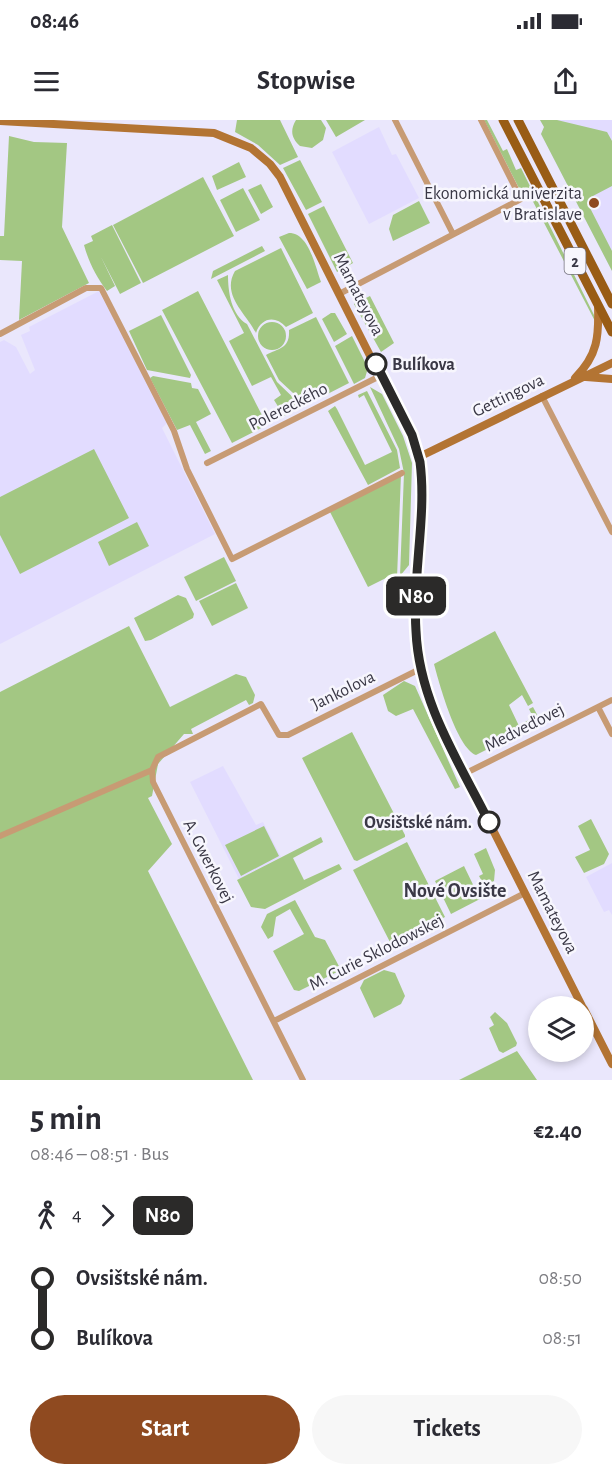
<!DOCTYPE html>
<meta charset="utf-8">
<style>
body{margin:0;font-family:"Alegreya Sans",sans-serif;background:#f7f7f7;color:#2b2b33;height:100vh;display:flex;flex-direction:column;font-size:22px;white-space:nowrap}
*{box-sizing:border-box;margin:0}
p{font-size:20px;color:#7c7c81}
.icon{flex:none;width:33px;height:33px;fill:none;stroke:currentColor;stroke-width:2;stroke-linecap:round;stroke-linejoin:round}
.map{position:relative;height:960px;overflow:hidden}
.side{display:flex;flex-direction:column;background:#fff;flex:1}
.side>*{flex:none}
.badge{padding:0 12px;border-radius:9px;font-size:21px;line-height:39px}
.tools{position:absolute;left:528px;top:876px;display:grid;gap:12px}
.tools a{display:grid;place-items:center;width:66px;height:66px;border-radius:50%;background:#fff;box-shadow:0 3px 9px #0003;font-size:30px}
.map>.badge{position:absolute;translate:-50% -50%;box-shadow:0 0 0 3px #fff}
.legs{display:flex;align-items:center;gap:9px;height:66px;padding:0 30px;font-size:20px}
.legs p{margin-inline-start:auto}
.summary{display:flex;align-items:center;justify-content:space-between;height:102px;padding:0 30px}
h1{font-size:33px;font-weight:700;line-height:45px}
.action{display:flex;gap:12px;margin-top:auto;padding:12px 30px}
.action a{flex:1;height:69px;border-radius:36px;background:#8f4a20;color:#fff;font-size:24px;font-weight:700;line-height:69px;text-align:center}
.action a+a{background:#f7f7f7;color:#2b2b33}
ul{padding:0 30px;list-style:none}
li{display:flex;align-items:center;gap:21px;height:60px;font-size:22px}
li i{display:grid;place-items:center;width:9px;height:100%;margin:0 8px;background:currentColor}
li i::after{content:'';width:15px;height:15px;margin:-8px;border:4px solid;border-radius:50%;background:#fff}
li p{margin-inline-start:auto}
li:first-child i{background:linear-gradient(#0000 50%,currentColor 0)}
li:last-child i{background:linear-gradient(currentColor 50%,#0000 0)}
.status{display:flex;justify-content:space-between;align-items:center;height:42px;padding:0 30px;background:#fff;direction:ltr}
.status svg{height:16px;fill:currentColor}
header{display:flex;justify-content:space-between;align-items:center;height:78px;padding:0 30px;background:#fff;font-size:27px;font-weight:700}
.map>svg:first-child{display:block}
</style>
<div class="status"><b>08:46</b><svg viewBox="0 0 49 12"><path d="M0 12V9h3v3zM5 12V6h3v6zM10 12V3h3v9zM15 12V0h3v12zM26 1h20v11H26zM47 4h2v5h-2z"/></svg></div>
<header><svg class="icon" aria-label="menu" viewBox="0 0 24 24"><path d="M4 6h16M4 12h16M4 18h16"/></svg>Stopwise<svg class="icon" aria-label="share" viewBox="0 0 24 24"><path d="M12 15V3M7 8l5-5 5 5M5 13v7h14v-7"/></svg></header>
<div class="map">
<svg width="612" height="960" viewBox="0 0 612 960">
<rect width="100%" height="100%" fill="#eae7fc"/>
<path fill="#e2dcff" d="M540,0H612V151L541,14L544,7Z
M379,7L392,35L396,34L419,78L369,104L332,32Z
M99,171L168,302L162,308L215,414L0,524V222L4,220L16,227L30,254L35,250L21,215L30,211L29,207Z
M223,646L256,705L263,702L281,737L239,759L190,662Z
M612,743V795L609,790L604,792L586,757Z"/>
<path fill="#a3c783" d="M237,0H280L298,37L280,45L258,25L235,12Z
M296,0H321L326,8L323,20L312,28L300,26C291,18 290,10 296,0Z
M326,0H365L336,17Z
M484,0H487L503,31L507,29L516,50L521,48L595,197L597,205L527,70L521,72Z
M540,0H557L607,12L612,21V66L591,77L593,82L588,84L612,131V151L541,14L544,7Z
M9,16L34,22L67,23L62,107L89,163L19,200L22,141L0,140V116H4Z
M300,40L322,82L306,90L283,48Z
M239,42L246,57L217,70L212,56Z
M203,57L234,116L143,163L113,105Z
M261,64L273,87L261,94L248,70Z
M243,68L260,100L236,112L220,80Z
M419,81L430,103L393,121L389,109L393,95Z
M324,86L353,143L337,152L308,94Z
M112,105L141,163L120,174L101,137L115,166L107,171C96,156 89,143 84,125L93,121L91,116Z
M289,113C309,113 315,146 321,162L307,169L279,117Z
M262,126L265,131L211,159L213,151Z
M281,128L313,193L286,207C275,195 261,198 256,213C246,193 221,175 235,151Z
M228,155C228,171 231,195 247,204L277,262L302,286L284,296L274,280L281,275L271,257L252,266L229,221L244,213L217,160Z
M198,171L265,301V306L232,323L162,190Z
M370,176L394,223L381,232L354,184Z
M331,193H335L347,214L334,222L322,199Z
M161,195L191,255L190,258L147,250L129,211Z
M316,197L349,263L306,285L279,260L266,235C279,228 290,229 289,210Z
M258 216a14 14 0 1 1 28 0a14 14 0 1 1-28 0Z
M352,216L368,248L365,258L354,264L335,226Z
M153,256L191,263L192,268L198,269L211,294L196,302L211,331L205,334L190,305L177,310L150,258Z
M370,267L382,274L403,316L412,343L409,445L400,456L404,353L399,329Z
M367,271L397,330L400,348L368,365L328,291L335,286L337,289L365,345L392,332L364,275L359,278L358,275Z
M94,329L129,398L20,454L0,415V377Z
M401,354L397,458L393,460L390,456L368,467L330,392Z
M137,402L149,426L109,446L98,422Z
M224,437L236,461L196,481L184,457Z
M236,463L248,488L212,506L199,481Z
M178,475L186,478L194,494L193,498L151,520L145,521L134,498Z
M129,506L170,587L236,554L246,557L255,575L253,583L249,585L246,580L191,609L193,614H184L158,644L152,676L148,678L172,724L148,751L253,960H0V572Z
M495,511L533,583L528,586L522,575L509,585L519,606L533,597L529,589L533,587L541,602L476,635C457,628 439,563 434,544Z
M404,561L415,566L460,667L455,669L413,589L396,596L388,591L383,575Z
M352,612L405,715V717L357,741L354,740L302,638Z
M591,699L609,734L604,744L584,753L575,737L590,730L578,706Z
M264,706L279,736L241,756L225,725Z
M321,717L323,722L293,738L304,760L339,744L342,749L265,789L251,787L237,760Z
M407,722L445,797L391,824L353,750Z
M486,728L495,750L494,761L484,765L479,756L483,754L474,734Z
M464,746L480,779L451,794L435,761Z
M295,780L315,817L325,820L341,850L299,871L294,870L273,831L304,814L290,789L276,797L273,816L268,819L261,807L267,794Z
M384,850L395,853L405,876L401,884L374,898L360,868L364,860Z
M495,892L507,903L517,923L516,926L503,933L499,931L489,908L494,905L490,897Z
M517,931L537,960H459Z"/>
<g fill="none" stroke-linecap="round" stroke-linejoin="round">
<path stroke="#c7c4d8" stroke-width="8" stroke-dasharray="8 4" stroke-linecap="butt" d="M485,693L494,712"/>
<path stroke="#c79b74" stroke-width="6" d="M395,0L453,114
M341,173L521,79L481,0
M0,214L86,168H101L174,311L187,349L232,439L402,353
M542,276L612,412
M207,343L382,255
M598,587L612,614
M464,654L612,580
M0,716L152,650
M274,901L525,773
M303,960L153,662L152,650L158,637L261,584L279,615H288L420,549"/>
<path stroke="#b37433" stroke-width="8" d="M0,1L214,13L251,28L270,44L280,57L415,325C430,374 414,453 415,507C417,576 453,634 485,693
M586,257L612,259
M575,258C598,235 599,216 598,186
M419,337L612,243
M494,712L582,886
M584,889L612,944"/>
<path stroke="#995c15" stroke-width="9" d="M503,0L612,212
M518,0L612,184"/>
</g>
<g fill="none" stroke-linecap="round" stroke-linejoin="round">
<g stroke="#fff" stroke-width="14">
<path id="line-1" d="M376,244L412,315L420,342C427,397 412,455 416,511C419,582 458,640 489,702"/>
</g>
<use href="#line-1" stroke="#2b2a29" stroke-width="9"/>
</g>
<circle fill="#8f4a20" stroke="#f7f6fd" stroke-width="2" cx="594" cy="83" r="6"/>
<g fill="#fff" stroke="#2b2a29" stroke-width="3">
<circle cx="376" cy="244" r="10"/>
<circle cx="489" cy="702" r="10"/>
</g>
<g text-anchor="middle" stroke-width="5" stroke-linejoin="round" paint-order="stroke">
<rect fill="#f7f6fd" stroke="#73717d" stroke-width="1.5" x="564.5" y="128" width="21" height="26" rx="4.5"/>
<g font-size="16" font-weight="bold" fill="#3a3846">
<text x="575" y="147">2</text>
</g>
<g font-size="18" fill="#3a3846" stroke="#f7f6fd" text-anchor="end">
<text x="582" y="79">Ekonomická univerzita<tspan x="582" dy="21">v Bratislave</tspan></text>
</g>
<g font-size="18" fill="#3a3846" stroke="#f7f6fd">
<text transform="translate(359 174) rotate(63)" y="6">Mamateyova</text>
<text transform="translate(508 275) rotate(-26)" y="6">Gettingova</text>
<text transform="translate(288 286) rotate(-27)" y="6">Polereckého</text>
<text transform="translate(343 570) rotate(-26)" y="6">Jankolova</text>
<text transform="translate(524 607) rotate(-27)" y="6">Medveďovej</text>
<text transform="translate(209 741) rotate(63)" y="6">A. Gwerkovej</text>
<text transform="translate(553 792) rotate(63)" y="6">Mamateyova</text>
<text transform="translate(376 832) rotate(-27)" y="6">M. Curie Sklodowskej</text>
</g>
<g font-size="18" font-weight="bold" fill="#3a3846" stroke="#f7f6fd" text-anchor="start">
<text x="392" y="250">Bulíkova</text>
<text x="472" y="708" text-anchor="end">Ovsištské nám.</text>
</g>
<g font-size="20" font-weight="bold" fill="#3a3846" stroke="#f7f6fd">
<text x="455" y="777">Nové Ovsište</text>
</g>
</g>
</svg>
<div class="tools">
<a><svg class="icon" aria-label="layers" viewBox="0 0 24 24"><path d="M12 4l9 5-9 5-9-5zM3 14l9 5 9-5"/></svg></a>
</div>
<b class="badge" style="left:416px;top:476px;background:#2b2a29;color:#fff">N80</b>
</div>
<section class="side">
<div class="summary"><div><h1>5 min</h1><p>08:46 – 08:51 · Bus</p></div><b>€2.40</b></div>
<div class="legs"><svg class="icon" aria-label="walk" viewBox="0 0 24 24"><circle cx="13" cy="4" r="2"/><path d="M13 8l-2 6 4 7M11 14l-3 7M7 12l3-4h3l4 4"/></svg>4<svg class="icon" aria-label="forward" viewBox="0 0 24 24"><path d="M9 5l7 7-7 7"/></svg><b class="badge" style="background:#2b2a29;color:#fff">N80</b></div>
<ul>
<li><i style="color:#2b2a29"></i><b>Ovsištské nám.</b><p>08:50</p></li>
<li><i style="color:#2b2a29"></i><b>Bulíkova</b><p>08:51</p></li>
</ul>
<div class="action"><a>Start</a><a>Tickets</a></div>
</section>
